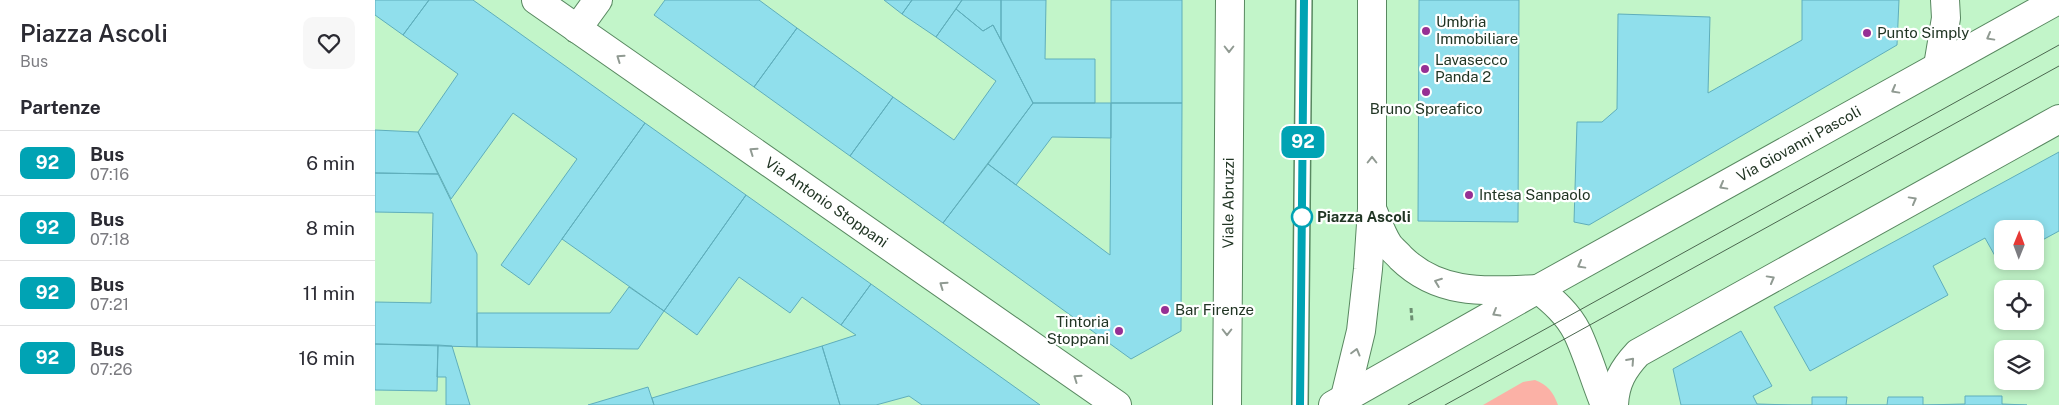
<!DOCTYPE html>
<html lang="it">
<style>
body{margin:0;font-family:"Public Sans",sans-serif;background:#f7f7f7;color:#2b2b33;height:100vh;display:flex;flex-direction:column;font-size:19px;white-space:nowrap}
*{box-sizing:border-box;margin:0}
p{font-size:16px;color:#7c7c81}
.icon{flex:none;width:28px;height:28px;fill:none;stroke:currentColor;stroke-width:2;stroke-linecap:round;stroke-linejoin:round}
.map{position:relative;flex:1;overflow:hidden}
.sheet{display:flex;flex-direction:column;background:#fff;width:375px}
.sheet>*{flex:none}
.badge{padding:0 10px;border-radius:8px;font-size:18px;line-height:32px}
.needle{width:32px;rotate:1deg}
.tools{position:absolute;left:1619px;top:220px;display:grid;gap:10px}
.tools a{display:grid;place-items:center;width:50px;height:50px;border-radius:10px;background:#fff;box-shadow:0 2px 8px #0003;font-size:25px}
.map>.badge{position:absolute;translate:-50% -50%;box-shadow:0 0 0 2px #fff}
h2{padding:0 20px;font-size:19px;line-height:45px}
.round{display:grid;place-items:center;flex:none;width:52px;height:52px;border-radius:10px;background:#f7f7f7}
.summary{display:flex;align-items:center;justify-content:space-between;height:85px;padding:0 20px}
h1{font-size:24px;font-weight:600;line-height:38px}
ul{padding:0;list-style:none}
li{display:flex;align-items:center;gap:15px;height:65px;padding:0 20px;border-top:1px solid #e1e1e2}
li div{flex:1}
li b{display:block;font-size:19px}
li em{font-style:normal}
li .badge{min-width:55px;font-weight:700;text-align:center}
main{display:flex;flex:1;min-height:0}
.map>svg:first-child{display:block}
</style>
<main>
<section class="sheet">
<div class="summary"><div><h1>Piazza Ascoli</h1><p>Bus</p></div><a class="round"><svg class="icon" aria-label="heart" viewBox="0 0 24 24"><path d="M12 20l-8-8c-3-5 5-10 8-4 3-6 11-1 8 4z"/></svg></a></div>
<h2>Partenze</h2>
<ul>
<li><span class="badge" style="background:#00a3b4;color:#fff">92</span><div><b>Bus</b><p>07:16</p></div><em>6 min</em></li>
<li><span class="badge" style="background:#00a3b4;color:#fff">92</span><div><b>Bus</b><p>07:18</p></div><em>8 min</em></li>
<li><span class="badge" style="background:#00a3b4;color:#fff">92</span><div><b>Bus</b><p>07:21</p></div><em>11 min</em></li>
<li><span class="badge" style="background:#00a3b4;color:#fff">92</span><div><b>Bus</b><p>07:26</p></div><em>16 min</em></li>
</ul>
</section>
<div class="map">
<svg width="1684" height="405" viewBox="0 0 1684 405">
<rect width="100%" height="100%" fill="#c2f5c9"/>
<path fill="#fbb1a6" d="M1160,380C1173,385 1178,392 1183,405H1108L1148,382Z"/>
<path fill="#90dfec" stroke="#5faebb" d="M0,0H54L28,35L0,15Z
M54,0H98L270,123L154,285L126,265L202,159L138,113L76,199L43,132L83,74L28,35Z
M290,0H384L422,28L379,87L279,15Z
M509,0H537L527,14Z
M537,0H587L561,37L527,14Z
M587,0H626V40L618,25L608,31L581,9Z
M626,0H671L670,59H720V103H658L626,40Z
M736,0H807V103H736Z
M1044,0H1144L1143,222L1043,221Z
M1427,0H1524L1522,45L1214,225L1199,222L1202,122H1227L1242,109L1243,14L1335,17L1333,93L1427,40Z
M581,9L608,31L618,25L658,103L568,223L475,156L518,97L579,140L621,81L561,37Z
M422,28L518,97L475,156L379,87Z
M658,103H736V138L677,137L641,185L613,164Z
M736,103H807L806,331L756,359L568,223L613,164L735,255Z
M270,123L371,195L289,311L187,239Z
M0,130L43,132L63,174L0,173Z
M1684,152V231L1660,244V229H1628V261L1624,263L1610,238L1558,266L1573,295L1435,371L1399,307Z
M0,173L63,174L102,254V347L0,344V302L56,303L58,213L0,212Z
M371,195L496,284L466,325L427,297L415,313L364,277L322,335L289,311Z
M496,284L602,360L665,405H547L534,396L501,405H465L447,346L481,335L466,325Z
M254,287L289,311L263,349L102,347V313H235Z
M1366,331L1397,386L1378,396L1382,404L1417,405H1306L1298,369Z
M0,344L63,345L62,391L0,390Z
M63,345L77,346L95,405H71V377H62Z
M447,346L465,405H279L277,398Z
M273,387L279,405H213Z
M1590,396H1627V404L1652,405H1417H1437V397H1472L1471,405H1512L1513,397H1548V405L1590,404Z"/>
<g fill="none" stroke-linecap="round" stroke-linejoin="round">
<g stroke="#588860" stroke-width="18">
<path id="lane" d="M925,405L929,0"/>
</g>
<g stroke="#588860" stroke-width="30">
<g id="street">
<path id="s1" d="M161,0L742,405"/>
<path d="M202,29L223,0"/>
<path d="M1563,66L1571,18L1570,0"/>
<path d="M997,209C1002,220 1006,233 1013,244C1016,249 1022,253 1026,258C1065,296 1112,291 1163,289C1178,301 1193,314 1202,332C1213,355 1220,381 1230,405"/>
<path id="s2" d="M958,405L1163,289L1683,0"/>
<path d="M1239,405C1240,383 1248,369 1263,353L1684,119"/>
</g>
</g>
<g stroke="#588860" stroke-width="30">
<g id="primary">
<path id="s3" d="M852,405L855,0"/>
<path d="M968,405L986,331L993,269L997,209V0"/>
</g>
</g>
<path stroke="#6c8e71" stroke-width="3" stroke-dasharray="5 2.5" stroke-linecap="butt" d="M1036,308L1037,321"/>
<use href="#lane" stroke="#fff" stroke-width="15"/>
<use href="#street" stroke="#fff" stroke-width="28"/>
<use href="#primary" stroke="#fff" stroke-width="28"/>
<path stroke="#4b674f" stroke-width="1" d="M1033,405L1684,45
M1070,405L1684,66"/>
</g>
<defs><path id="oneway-chevron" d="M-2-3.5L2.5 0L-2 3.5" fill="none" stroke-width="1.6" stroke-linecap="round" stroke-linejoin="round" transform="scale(1.25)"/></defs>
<g stroke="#909a92">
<use href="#oneway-chevron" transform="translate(1615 37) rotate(151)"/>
<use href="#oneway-chevron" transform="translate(854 49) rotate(90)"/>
<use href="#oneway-chevron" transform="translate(245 58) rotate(-145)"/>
<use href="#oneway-chevron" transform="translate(1520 90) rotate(151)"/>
<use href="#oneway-chevron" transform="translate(378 151) rotate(-145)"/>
<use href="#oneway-chevron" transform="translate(997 160) rotate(-90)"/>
<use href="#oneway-chevron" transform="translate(1348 186) rotate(151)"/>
<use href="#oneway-chevron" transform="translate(1538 200) rotate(-29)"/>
<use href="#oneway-chevron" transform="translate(1206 265) rotate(151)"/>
<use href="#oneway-chevron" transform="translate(1396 279) rotate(-29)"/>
<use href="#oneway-chevron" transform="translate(1063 282) rotate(-159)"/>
<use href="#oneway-chevron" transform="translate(568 285) rotate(-145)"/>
<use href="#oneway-chevron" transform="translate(1121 313) rotate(150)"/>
<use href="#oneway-chevron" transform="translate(852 332) rotate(90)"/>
<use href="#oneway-chevron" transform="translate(981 352) rotate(-75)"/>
<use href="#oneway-chevron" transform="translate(1256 361) rotate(-48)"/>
<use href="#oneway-chevron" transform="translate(702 378) rotate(-145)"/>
</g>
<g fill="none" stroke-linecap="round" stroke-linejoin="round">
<g stroke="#fff" stroke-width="11">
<path id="line" d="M925,405L929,0"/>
</g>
<use href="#line" stroke="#00a3b4" stroke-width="8"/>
</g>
<g fill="#963094" stroke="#fff" stroke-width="2">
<circle cx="1051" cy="31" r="5"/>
<circle cx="1492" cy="33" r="5"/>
<circle cx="1050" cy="69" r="5"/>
<circle cx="1051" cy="92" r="5"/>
<circle cx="1094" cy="195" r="5"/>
<circle cx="790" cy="310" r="5"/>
<circle cx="744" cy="331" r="5"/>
</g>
<circle fill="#fff" stroke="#00a3b4" stroke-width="2.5" cx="927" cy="217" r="10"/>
<g text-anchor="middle" stroke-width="4.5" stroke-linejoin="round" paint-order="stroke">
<g font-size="15" fill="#213524" stroke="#fff" text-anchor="start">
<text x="1061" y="27">Umbria<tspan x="1061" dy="17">Immobiliare</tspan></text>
<text x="1502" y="38">Punto Simply</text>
<text x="1060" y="65">Lavasecco<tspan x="1060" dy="17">Panda 2</tspan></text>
<text x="1051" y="114" text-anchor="middle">Bruno Spreafico</text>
<text x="1104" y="200">Intesa Sanpaolo</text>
<text x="800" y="315">Bar Firenze</text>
<text x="734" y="327" text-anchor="end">Tintoria<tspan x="734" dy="17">Stoppani</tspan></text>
</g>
<g font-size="15" fill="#213524" stroke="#fff">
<text dy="5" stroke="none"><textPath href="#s2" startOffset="534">Via Giovanni Pascoli</textPath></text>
<text dy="5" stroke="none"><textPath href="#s1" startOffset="354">Via Antonio Stoppani</textPath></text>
<text dy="5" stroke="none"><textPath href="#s3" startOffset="202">Viale Abruzzi</textPath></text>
</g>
<g font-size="15" font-weight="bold" fill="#213524" stroke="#fff" text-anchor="start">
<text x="942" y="222">Piazza Ascoli</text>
</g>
</g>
</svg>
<div class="tools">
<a><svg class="needle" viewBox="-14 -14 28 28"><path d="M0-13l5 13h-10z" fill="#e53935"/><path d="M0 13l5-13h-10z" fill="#7c7c81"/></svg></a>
<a><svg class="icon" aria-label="locate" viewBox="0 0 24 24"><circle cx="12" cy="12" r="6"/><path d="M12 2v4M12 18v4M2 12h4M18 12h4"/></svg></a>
<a><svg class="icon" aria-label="layers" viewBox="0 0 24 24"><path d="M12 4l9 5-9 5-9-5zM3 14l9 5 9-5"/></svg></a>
</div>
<b class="badge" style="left:928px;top:142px;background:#00a3b4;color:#fff">92</b>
</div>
</main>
